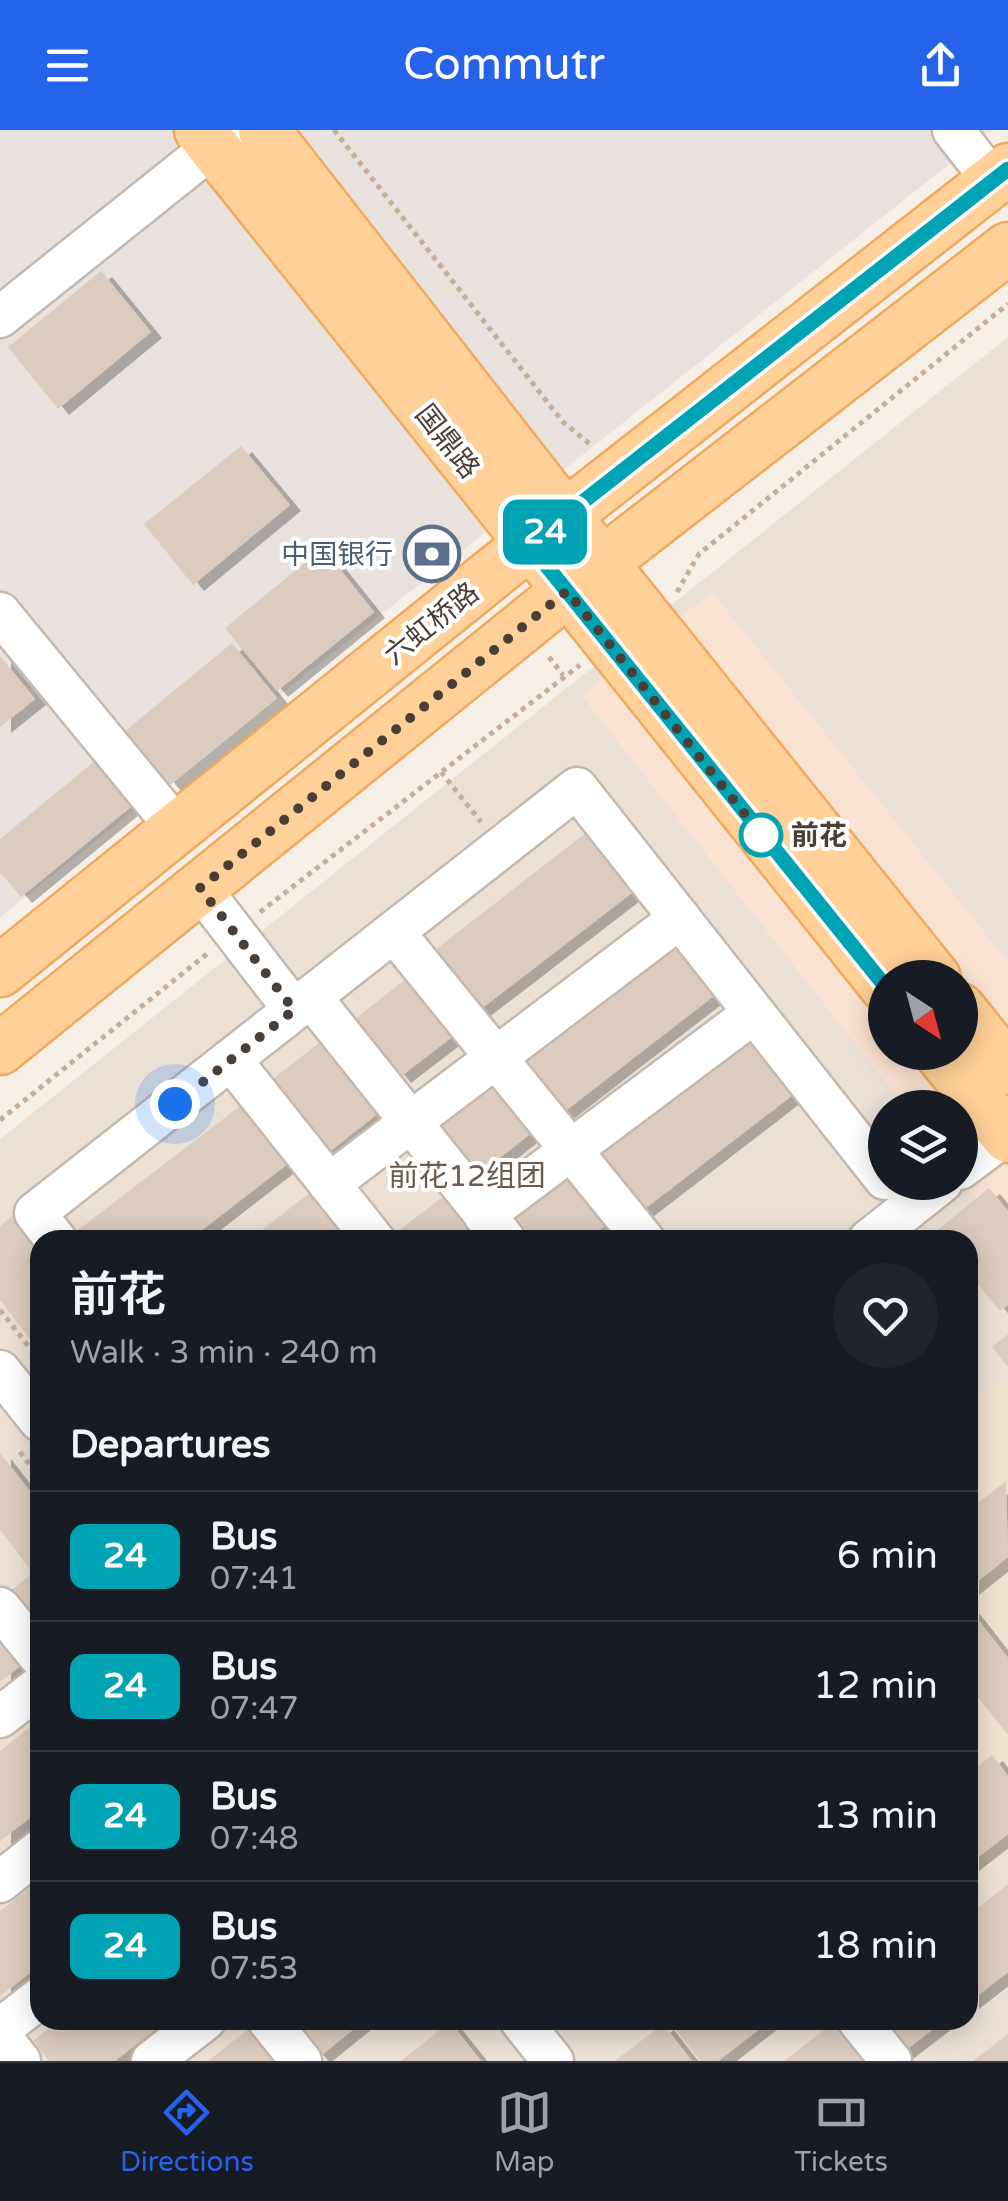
<!DOCTYPE html>
<meta charset="utf-8">
<style>
body{margin:0;font-family:"Varela Round","Noto Sans SC",sans-serif;background:#20242c;color:#f1f3f6;height:100vh;display:flex;flex-direction:column;font-size:38px;white-space:nowrap}
*{box-sizing:border-box;margin:0}
p{font-size:32px;color:#9ea1a6}
.icon{flex:none;width:55px;height:55px;fill:none;stroke:currentColor;stroke-width:2;stroke-linecap:round;stroke-linejoin:round}
.map{position:relative;flex:1;overflow:hidden}
.sheet{position:absolute;left:30px;top:1100px;width:948px;height:800px;display:flex;flex-direction:column;background:#171b24;border-radius:30px;box-shadow:0 5px 25px #0003}
.sheet>*{flex:none}
.badge{padding:0 20px;border-radius:15px;font-size:35px;line-height:65px}
.needle{width:65px;rotate:144deg}
.buttons{position:absolute;left:868px;top:830px;display:grid;gap:20px}
.buttons a{display:grid;place-items:center;width:110px;height:110px;border-radius:50%;background:#171b24;box-shadow:0 5px 25px #0003;font-size:50px}
.you{position:absolute;width:50px;height:50px;margin:-25px;border:8px solid #fff;border-radius:50%;background:#1a73e8;box-shadow:0 0 0 15px #1a73e833}
.map>.badge{position:absolute;translate:-50% -50%;box-shadow:0 0 0 5px #fff}
h2{padding:0 40px;font-size:38px;line-height:90px}
.round{display:grid;place-items:center;flex:none;width:105px;height:105px;border-radius:52px;background:#20242c}
.summary{display:flex;align-items:center;justify-content:space-between;height:170px;padding:0 40px}
h1{font-size:48px;font-weight:600;line-height:75px}
ul{padding:0;list-style:none}
li{display:flex;align-items:center;gap:30px;height:130px;padding:0 40px;border-top:2px solid #363941}
li div{flex:1}
li b{display:block;font-size:38px}
li em{font-style:normal}
li .badge{min-width:110px;font-weight:700;text-align:center}
header{display:flex;justify-content:space-between;align-items:center;height:130px;padding:0 40px;background:#2563eb;color:#fff;font-size:45px;font-weight:600}
.dock{display:flex;justify-content:space-around;align-items:center;height:140px;border-top:2px solid #363941;background:#171b24;font-size:28px;color:#9ea1a6}
.dock a{display:grid;justify-items:center;gap:5px}
.dock .selected{color:#2563eb}
.map>svg:first-child{display:block}
</style>
<header><svg class="icon" aria-label="menu" viewBox="0 0 24 24"><path d="M4 6h16M4 12h16M4 18h16"/></svg>Commutr<svg class="icon" aria-label="share" viewBox="0 0 24 24"><path d="M12 15V3M7 8l5-5 5 5M5 13v7h14v-7"/></svg></header>
<div class="map">
<svg width="1008" height="1931" viewBox="0 0 1008 1931">
<defs>
<filter id="shadow"><feDropShadow dx="11" dy="6" stdDeviation="0" flood-color="#0004"/></filter>
</defs>
<rect width="100%" height="100%" fill="#f6efe8"/>
<path fill="#eae0d6" fill-rule="evenodd" d="M1008,207V1931H0V1009ZM885,848H960V922H885ZM885,978H960V1052H885ZM40,1110H968V1890H40Z"/>
<path fill="#f9e2d2" fill-rule="evenodd" d="M712,462L1008,832V1109L960,1048V978L905,977L582,566ZM885,848H960V922H885Z"/>
<path fill="#e8e1dd" d="M0,0H992L0,787Z"/>
<path fill="#f0e2d1" d="M997,1251L1008,1265V1732L968,1764V1275Z"/>
<path fill="#dcccbf" filter="url(#shadow)" d="M101,141L151,202L58,279L8,217Z
M241,316L290,375L193,455L144,394Z
M323,418L374,482L277,561L225,498Z
M232,513L277,568L170,655L125,601Z
M0,526L35,569L0,597Z
M96,630L133,675L21,767L0,742V709Z
M587,702L633,762L477,882L431,823Z
M672,810L715,865L560,985L517,929Z
M407,848L452,907L400,947L355,889Z
M751,907L794,964L638,1084L595,1027Z
M320,912L376,985L324,1026L268,953Z
M491,954L530,1004L478,1045L439,994Z
M244,973L290,1032L189,1110H86L78,1100Z
M567,1044L606,1095L587,1110H534L515,1085Z
M989,1058L1008,1081V1175L1000,1181L968,1142V1110H942L935,1102Z
M312,1061L350,1110H249Z
M449,1062L486,1110H394L392,1106Z
M16,1083L40,1114V1222L0,1170V1096Z
M1008,1204V1237L992,1217Z
M0,1323L40,1374V1508L6,1464L33,1443L0,1400Z
M1006,1351L1008,1427L968,1459V1381Z
M968,1477L1008,1528V1605L968,1555Z
M0,1505L23,1534L0,1552Z
M40,1589V1680L0,1711V1621Z
M992,1625L1008,1646V1704L968,1735V1644Z
M40,1750V1835L0,1866V1781Z
M1008,1754V1842L968,1873V1786Z
M59,1890H167L115,1931H49L33,1911Z
M289,1890H365L319,1927Z
M668,1890H771L718,1931H700Z
M837,1890H846L878,1931H784Z
M870,1890H945L898,1926Z
M450,1892L481,1931H401Z
M256,1893L287,1931H208Z
M663,1894L692,1931H615Z
M1008,1904V1931H973Z"/>
<g fill="none" stroke-linecap="round" stroke-linejoin="round">
<g stroke="#c5b8ad" stroke-width="45">
<path id="minor" d="M953,0L993,51
M0,187L234,0
M0,483L176,697
M200,758L294,880
M394,802L644,1110
M311,867L505,1110
M231,930L374,1110
M960,1039L1008,1003
M329,1054L680,788
M484,1085L754,883
M56,1110L35,1083L577,658L885,1049
M869,1110L942,1052
M0,1241L40,1291
M0,1478L40,1527
M0,1587L40,1556
M0,1752L40,1720
M268,1890L301,1931
M520,1890L553,1931
M858,1890L891,1931
M0,1899L40,1868
M0,1906L20,1931
M152,1931L205,1890"/>
</g>
<g stroke="#f0aa5c" stroke-width="55">
<path id="major" d="M200,0L885,856
M264,0L602,433L935,848
M0,841L529,414L1008,39
M960,879L1008,939
M0,919L602,433L1008,118
M939,922L1008,1007"/>
</g>
<path stroke="#c6ae99" stroke-width="5" stroke-dasharray="5 5" stroke-linecap="butt" d="M334,0L563,292L591,315
M677,462L699,424L1008,174
M549,527L563,545
M441,642L481,692
M260,782L580,535
M0,990L208,823
M0,1180L29,1217
M20,1322L40,1348"/>
<use href="#minor" stroke="#fff" stroke-width="40"/>
<use href="#major" stroke="#ffd098" stroke-width="50"/>
</g>
<g fill="none" stroke-linecap="round" stroke-linejoin="round">
<g stroke="#fff" stroke-width="22">
<path id="line" d="M885,856L529,414L1008,39"/>
</g>
<use href="#line" stroke="#00a3b4" stroke-width="15"/>
<path stroke="#4a3f36" stroke-width="10" stroke-dasharray="0 18" d="M175,974L294,880L200,758L567,461L767,712L761,705"/>
</g>
<defs>
<g id="bank-ring" transform="scale(2.875)"><circle r="9.5" fill="#fff" stroke="#5c6f8a" stroke-width="1.5"/><path d="M-6-4H6V4H-6ZM0-2.3a2.3 2.3 0 1 0 0 4.6a2.3 2.3 0 1 0 0-4.6Z" fill="#5c6f8a"/></g>
</defs>
<g fill-rule="evenodd">
<use href="#bank-ring" x="432" y="424"/>
</g>
<circle fill="#fff" stroke="#00a3b4" stroke-width="5" cx="761" cy="705" r="20"/>
<g text-anchor="middle" stroke-width="8" stroke-linejoin="round" paint-order="stroke">
<g font-size="28" fill="#4a3f36" stroke="#fff">
<text transform="translate(448 311) rotate(52)" y="10">国鼎路</text>
<text transform="translate(431 493) rotate(-39)" y="10">六虹桥路</text>
</g>
<g font-size="28" fill="#4e5e75" stroke="#fff" text-anchor="end">
<text x="393" y="434">中国银行</text>
</g>
<g font-size="28" font-weight="bold" fill="#4a3f36" stroke="#fff" text-anchor="start">
<text x="791" y="715">前花</text>
</g>
<g font-size="30" fill="#6e5a4c" stroke="#fff">
<text x="467" y="1056">前花12组团</text>
</g>
</g>
</svg>
<div class="buttons">
<a><svg class="needle" viewBox="-14 -14 28 28"><path d="M0-13l5 13h-10z" fill="#e53935"/><path d="M0 13l5-13h-10z" fill="#9ea1a6"/></svg></a>
<a><svg class="icon" aria-label="layers" viewBox="0 0 24 24"><path d="M12 4l9 5-9 5-9-5zM3 14l9 5 9-5"/></svg></a>
</div>
<div class="you" style="left:175px;top:974px"></div>
<b class="badge" style="left:545px;top:402px;background:#00a3b4;color:#fff">24</b>
<section class="sheet">
<div class="summary"><div><h1>前花</h1><p>Walk · 3 min · 240 m</p></div><a class="round"><svg class="icon" aria-label="heart" viewBox="0 0 24 24"><path d="M12 20l-8-8c-3-5 5-10 8-4 3-6 11-1 8 4z"/></svg></a></div>
<h2>Departures</h2>
<ul>
<li><span class="badge" style="background:#00a3b4;color:#fff">24</span><div><b>Bus</b><p>07:41</p></div><em>6 min</em></li>
<li><span class="badge" style="background:#00a3b4;color:#fff">24</span><div><b>Bus</b><p>07:47</p></div><em>12 min</em></li>
<li><span class="badge" style="background:#00a3b4;color:#fff">24</span><div><b>Bus</b><p>07:48</p></div><em>13 min</em></li>
<li><span class="badge" style="background:#00a3b4;color:#fff">24</span><div><b>Bus</b><p>07:53</p></div><em>18 min</em></li>
</ul>
</section>
</div>
<nav class="dock">
<a class="selected"><svg class="icon" aria-label="directions" viewBox="0 0 24 24"><path d="M12 3l9 9-9 9-9-9zM9 14v-3h6M13 9l2 2-2 2"/></svg>Directions</a>
<a><svg class="icon" aria-label="map" viewBox="0 0 24 24"><path d="M3 6l6-2 6 2 6-2v14l-6 2-6-2-6 2zM9 4v14M15 6v14"/></svg>Map</a>
<a><svg class="icon" aria-label="tickets" viewBox="0 0 24 24"><path d="M3 7h18v10H3zM15 7v10"/></svg>Tickets</a>
</nav>
